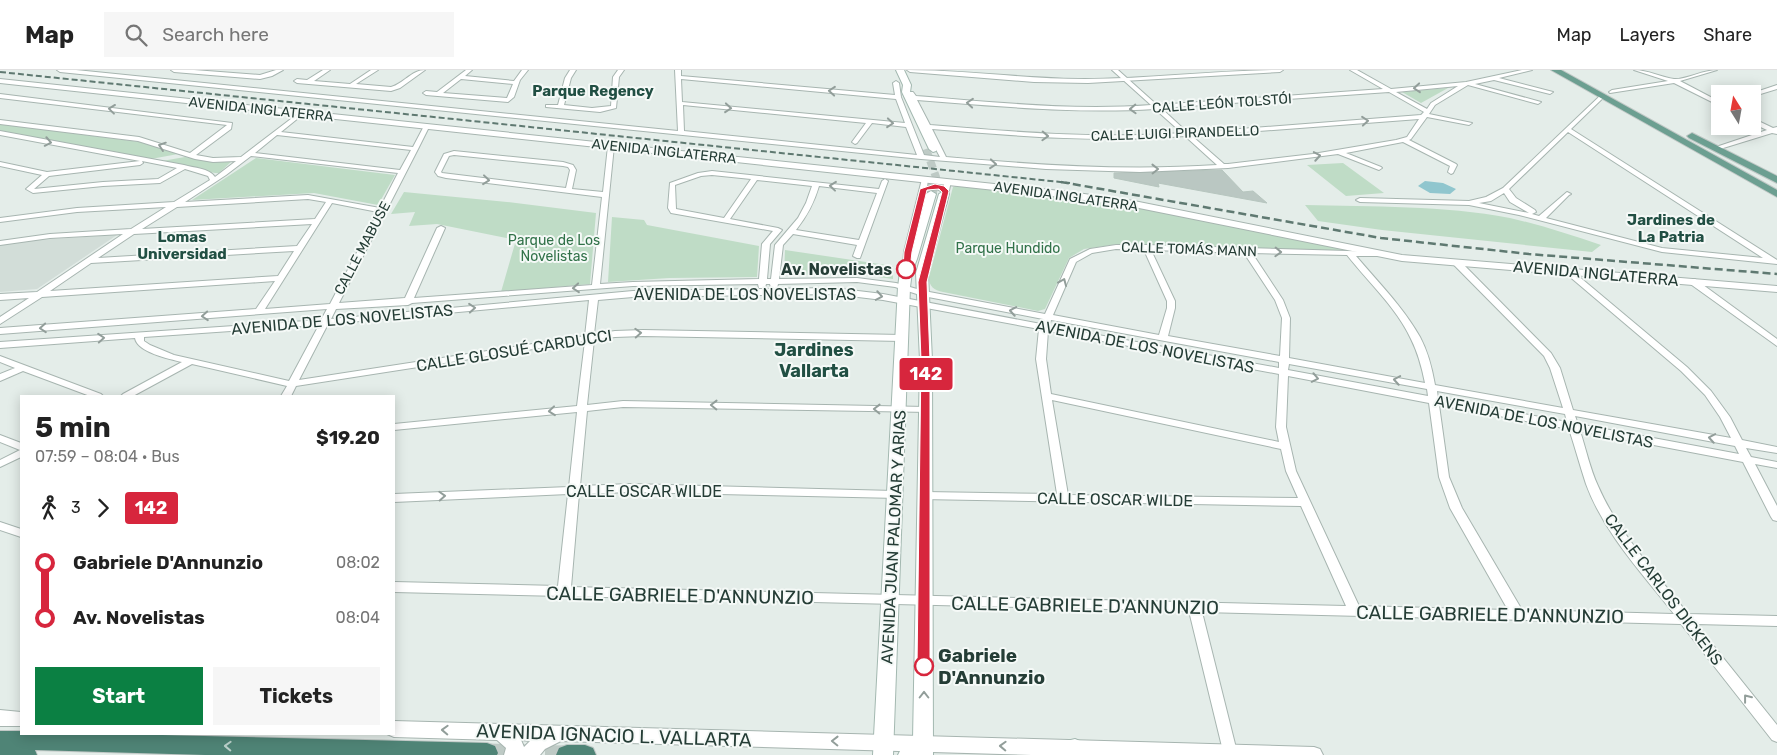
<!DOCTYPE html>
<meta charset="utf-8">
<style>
body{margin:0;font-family:Rubik,sans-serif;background:#f6f6f6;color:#222;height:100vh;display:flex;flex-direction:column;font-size:19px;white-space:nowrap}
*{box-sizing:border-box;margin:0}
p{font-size:16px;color:#767676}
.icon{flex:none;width:28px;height:28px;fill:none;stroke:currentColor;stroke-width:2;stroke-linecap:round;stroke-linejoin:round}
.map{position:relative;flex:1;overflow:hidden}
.sheet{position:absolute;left:20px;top:325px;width:375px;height:340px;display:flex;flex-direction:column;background:#fff;border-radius:0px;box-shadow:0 2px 12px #0003}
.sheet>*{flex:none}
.badge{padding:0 10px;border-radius:4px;font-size:18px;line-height:32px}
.needle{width:32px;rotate:349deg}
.fabs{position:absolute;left:1711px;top:15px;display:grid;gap:10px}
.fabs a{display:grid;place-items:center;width:50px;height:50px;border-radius:0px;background:#fff;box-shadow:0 2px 12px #0003;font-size:25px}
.map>.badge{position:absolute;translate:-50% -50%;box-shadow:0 0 0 2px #fff}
.legs{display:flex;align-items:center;gap:8px;height:55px;padding:0 15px;font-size:16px}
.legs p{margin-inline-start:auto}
.headline{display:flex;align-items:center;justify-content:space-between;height:85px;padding:0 15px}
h1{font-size:28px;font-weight:700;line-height:38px}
.cta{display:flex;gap:10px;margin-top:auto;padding:10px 15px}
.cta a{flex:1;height:58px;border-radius:0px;background:#0b8043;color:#fff;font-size:20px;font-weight:700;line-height:58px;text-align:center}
.cta a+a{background:#f6f6f6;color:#222}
ul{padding:0 15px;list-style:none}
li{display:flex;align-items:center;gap:18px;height:55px;font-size:19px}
li i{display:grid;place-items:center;width:8px;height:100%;margin:0 6px;background:currentColor}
li i::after{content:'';width:12px;height:12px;margin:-6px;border:4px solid;border-radius:50%;background:#fff}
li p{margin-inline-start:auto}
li:first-child i{background:linear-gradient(#0000 50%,currentColor 0)}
li:last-child i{background:linear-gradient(currentColor 50%,#0000 0)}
header{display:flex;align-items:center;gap:30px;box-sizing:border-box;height:70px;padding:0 25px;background:#fff;border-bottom:1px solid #e0e0e0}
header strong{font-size:24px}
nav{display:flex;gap:28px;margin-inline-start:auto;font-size:18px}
.search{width:350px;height:45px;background:#f6f6f6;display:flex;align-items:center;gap:12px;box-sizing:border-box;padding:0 18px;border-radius:0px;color:#767676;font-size:19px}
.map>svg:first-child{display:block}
</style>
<header>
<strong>Map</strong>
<div class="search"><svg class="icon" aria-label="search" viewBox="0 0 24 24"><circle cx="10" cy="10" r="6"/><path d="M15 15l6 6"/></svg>Search here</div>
<nav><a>Map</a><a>Layers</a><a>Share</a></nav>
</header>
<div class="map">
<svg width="1777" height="685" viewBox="0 0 1777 685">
<rect width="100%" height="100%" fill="#e4ede9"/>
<path fill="#d2ddd8" d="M117,165L37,219L0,222V175L20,171Z"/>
<path fill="#bfdcc6" d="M1447,18H1448L1421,33L1402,22Z
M0,54L140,72L178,84L151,89L0,61Z
M185,87L207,91H232L219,103H215L162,91Z
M256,88L395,105L378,135L314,123L192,130Z
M1343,93L1384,123L1346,126L1307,95Z
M956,116L1126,135L1346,180L1320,181L1119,174L1084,179L1069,188L1045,239L1038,241L943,222C934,220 929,217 929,207L953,117Z
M404,122L507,132L596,143L590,214L501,222L516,170L437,154L409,156L415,142L391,144Z
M1305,135C1373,137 1443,135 1510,148C1541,155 1571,165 1601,175L1592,182L1382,160L1318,151Z
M612,147L644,150L647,155L759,176L757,207L669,208L608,212Z
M785,180L893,196V209L856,204L784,205Z"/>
<path fill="#90c6ce" d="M1425,111L1443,113L1456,119L1450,124L1430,123L1418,116Z"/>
<path fill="#bac7c2" stroke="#b7c6bf" d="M1222,100L1243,122L1253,121L1267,133L1158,113L1159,117L1114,108V103Z"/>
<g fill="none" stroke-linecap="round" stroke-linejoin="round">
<path stroke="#becac5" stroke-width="8" stroke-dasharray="8 4.5" stroke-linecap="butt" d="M926,79L936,107L934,113"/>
<path stroke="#becac5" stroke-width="11" stroke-dasharray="11 5.5" stroke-linecap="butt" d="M931,124L934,112"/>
<path stroke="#becac5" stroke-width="19" stroke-dasharray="19 10" stroke-linecap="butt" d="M487,683L567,685"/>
<g stroke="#a7b5b0" stroke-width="2">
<path id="minor" d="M57,0H76L678,61L675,0H681V6L895,25L893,13L896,11L899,13L901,27L924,85L940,87L924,57L909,22H913L916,26C994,32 1072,41 1151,35L1112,0H1118L1157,35L1383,19L1350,0H1357L1391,19L1466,12L1522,0H1532L1499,8L1553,22L1550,24L1494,10L1475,14L1541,32L1538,34L1468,15L1435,35L1429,44L1472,53L1469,55L1427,47L1411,69L1409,70L1456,94L1457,95L1453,103L1451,104L1448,102L1450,96L1403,72L1346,83L1381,97L1382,98L1379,100L1338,84L1228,98L1140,102L1046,99L921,89L60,2ZM681,9L896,29L905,53L682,32ZM1458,16L1431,33L1427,39L1396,22ZM1389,22L1424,42L1421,45L1188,63L1161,38ZM917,30C996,36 1075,44 1155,39L1182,63C1098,69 1014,62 930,55ZM683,35L866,53L852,72L855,74L857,73L872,53L906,57L917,85L684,61ZM1419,49L1407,67L1396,70L1313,84L1228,94H1224L1192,66ZM932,59C1016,66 1101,73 1185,66L1217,95C1126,101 1036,95 946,87Z
M171,0H194L260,5L276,0H283L272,6L260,9L174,2Z
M323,0H330L314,11L350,14L371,0H378L356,14L391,17C403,14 412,0 425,0L400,18L391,21L297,13L294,11L297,9L307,10Z
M466,0H472L465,6L514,11L522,0H528L520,10L514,27L508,32L426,25L423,23L426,21L437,22ZM461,9L513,14L507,28L443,23Z
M570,0H576L571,8L564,35L592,38L611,36L613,7L618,0H624L619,7L616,38L600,42L546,37V35H558L565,8Z
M1634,0C1648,0 1660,7 1674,9C1685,10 1703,0 1717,0L1680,11L1720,32V36L1674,13L1610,23L1609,22L1612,20L1668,11Z
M1777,15V19L1754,26L1752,27V24H1750Z
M0,24L232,53L231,59L196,85L213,88L241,87L300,42L303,44L302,45L281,62L413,77L424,56H428L429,57L418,79L339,233L405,228L437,158L441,156L445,158L414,228L592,215L602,127L446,108L438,106L435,102L444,84L454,81L563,92L573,95L576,100L572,119L603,122L608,76L611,74L614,76L600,214L633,212L759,209L762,174L773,161L671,143L668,138L670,113L698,103L712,101L879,119L882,111L885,109L888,111L860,188H857L853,186L857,175L793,164L783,175L779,209L857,208L896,213L924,221L1045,244L1070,189L1090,179L1116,175H1146L1381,182H1384V186H1356C1378,212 1403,237 1420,267C1428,282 1432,298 1435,315L1563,338L1550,298L1544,286L1453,194V190H1459L1551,283L1560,298L1573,340L1731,368L1720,347L1705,325L1681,301L1563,201L1564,199H1570L1687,297L1711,321L1730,347L1742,370L1777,377V383L1746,378L1751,387L1777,392V398L1755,394L1777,436V451L1773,450L1771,447L1743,392L1580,361C1586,379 1590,399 1598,416C1619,464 1656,503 1688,544L1777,546V556L1696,554L1777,655V672L1772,670L1681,554L1202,542L1237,682L1236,685H1224L1189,541L394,522V512L558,516L568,424L394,432V424L569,417L577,342L394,360V354L577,336L585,271L296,316L291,326H281L287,316L192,294L133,326H121L123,324L182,292C169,289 137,282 135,268L0,278V272L321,250L327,239L0,264V258L256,239L275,211L42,227L0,254V247L29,228L0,230V224L37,222L123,164L50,168L0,175V171L50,164L131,159L166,137L77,142L0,152V148L77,138L174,132L210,110L208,106L185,99L160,113L103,116L33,123L26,119L42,105L0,96V92L47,102L140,91L0,65V61L184,95C194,98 209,98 215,107L236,91L213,92L195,89L138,71L0,54V50L139,67L190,83L227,55L0,28ZM277,65L411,80L400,100L255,83ZM454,85L563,96L568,97L570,100L566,118L442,103L441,102L449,86ZM251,86L398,103L380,138L308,125L185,132L226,105ZM142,91L177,98L158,109L103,112L34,119L49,106L140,95L143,93ZM712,105L751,109L724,148L676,139L675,115L701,106ZM757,110L812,116L806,133L798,148L775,175L771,209H767L770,174L782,160L778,158L730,149ZM819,116L877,123L859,170L796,160C807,146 814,133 819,116ZM308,129L326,132L315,149L142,159L177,137ZM332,133L378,142L330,234L265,239ZM312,154L297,176L98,188L134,164ZM1116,179L1144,180L1167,231V238L1159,265L1053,245L1076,192L1092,183ZM1151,180L1244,183L1275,230L1282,248L1280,286L1168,266L1175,238V231ZM294,181L278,206L50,221L91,193ZM1252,183L1347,185C1369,213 1396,237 1411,269C1418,283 1422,298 1425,313L1289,288L1290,248L1283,230ZM857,212L895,217L923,226L1043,249L1041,254L883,224L833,218L633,221L331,249L336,239L408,235L412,233L633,216L758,214L759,218H765L766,214H770L771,218H777L778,214ZM833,224L883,230L1039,259L1036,289L1057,424L925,422L921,423L919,426L921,429L1301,436L1346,536L571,517L579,424L630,422L898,428L900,425L898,422L894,421L630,414L580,416L587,341L623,337L930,342L931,340L926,337L623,331L587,335L594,270L615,267L643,266L902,271L906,268L902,265L643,260L615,261L594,264L598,230L633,227ZM589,230L585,266L299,310L328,254ZM1051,250L1279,292V298L1049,256ZM319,255L289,311L174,285L150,275L144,271V267ZM1048,261L1279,304L1276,357L1279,372L1051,324L1046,289ZM1289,294L1427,319L1428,326L1288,300ZM1288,306L1429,333L1439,407L1450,438L1508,540L1359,536L1296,401L1286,357ZM1437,321L1565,344L1567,352L1438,328ZM1052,330L1281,379L1286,401L1298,428L1068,425ZM1439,335L1569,359C1575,377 1580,396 1586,414C1604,463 1642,503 1674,544L1522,540L1462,438L1449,407ZM1575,346L1735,376L1739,384L1578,354Z
M1602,24L1604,25V27L1571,59L1777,190V194L1662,182L1519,145L1469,135L1360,132L1356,130L1360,128L1469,131L1486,127L1503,118ZM1568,62L1763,188L1662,178L1546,148L1569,125L1571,124L1567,122L1539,146L1532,144L1536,142L1535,140L1516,128L1509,119ZM1504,123L1510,132L1529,143L1479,133L1491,131Z
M1752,48L1773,58L1777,57V64L1772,63L1720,79H1716V77L1767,60L1752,53Z
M925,107L928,109L927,117L938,115L943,117L946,110L951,111L946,135L939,133L942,122L937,119L926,121L912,182L911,198L907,200L903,198L904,182L922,109Z
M1689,209H1695L1777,269V276L1689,213Z
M0,286L101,324L103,326H90L23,301L0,311V304L15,298L0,292Z
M0,365L21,373V387L0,397V390L20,380L0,372Z
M0,452L21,459V467L0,460Z"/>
</g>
<g stroke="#a7b5b0" stroke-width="2">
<path id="tertiary" d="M907,0C966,0 1026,9 1085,9C1151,9 1217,0 1283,0L1280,2L1088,13L1034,12L910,2Z
M0,9L1070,122L1134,131L1402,185L1777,216V222L1402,191L1134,137L1070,128L0,13Z
M0,640L21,642V656H0Z
M394,651L1314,677L1320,679L1323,685H1032L561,671L545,679L540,685H504L506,678L497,670L394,667L387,664H394ZM521,670L530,671L524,677Z"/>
</g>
<g stroke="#a3b8b0" stroke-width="2">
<path id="secondary" d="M896,0H904L911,15L910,22L937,79L936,81L933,82L929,79L902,22L903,15Z
M931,121L936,124L917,189L912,202L910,217L893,685H873L898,217L900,202L907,189L926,124Z
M944,121L949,124L928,203L932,290L933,685H898L901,679L913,670L920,290L916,203L939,124Z
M1075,669L1082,672L1085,678L1082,684L1030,685L1033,679Z"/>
</g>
<g stroke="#c2c9c7" stroke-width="2">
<path id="primary" d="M1551,0H1561L1777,120V127Z
M1692,63L1777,106V113L1689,68L1687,66Z"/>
</g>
<g stroke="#c2c9c7" stroke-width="2">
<path id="trunk" d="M0,661H21V664H121L487,673L495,676L498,683L497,685H205L35,680L37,685H0Z
M567,675H585L593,678L596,685H556L559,678Z"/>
</g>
<use href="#minor" fill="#fff" fill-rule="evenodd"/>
<use href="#tertiary" fill="#fff" fill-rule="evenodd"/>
<use href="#secondary" fill="#fff" fill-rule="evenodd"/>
<use href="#primary" fill="#6c9f91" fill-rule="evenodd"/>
<use href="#trunk" fill="#4f8476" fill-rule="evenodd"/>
<path stroke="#5f7971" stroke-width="2" stroke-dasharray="6 3" stroke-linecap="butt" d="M0,2L1070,113"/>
<path stroke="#5f7971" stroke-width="2.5" stroke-dasharray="8 4" stroke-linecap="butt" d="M1061,112L1381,168L1529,184L1777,204"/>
</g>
<defs><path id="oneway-chevron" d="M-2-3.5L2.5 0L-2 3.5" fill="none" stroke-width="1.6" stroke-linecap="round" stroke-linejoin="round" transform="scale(1.25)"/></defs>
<g stroke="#929e9a">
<use href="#oneway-chevron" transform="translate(1417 18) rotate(175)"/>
<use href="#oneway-chevron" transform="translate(832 21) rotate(-175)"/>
<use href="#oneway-chevron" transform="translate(970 33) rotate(-175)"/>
<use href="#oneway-chevron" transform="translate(728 38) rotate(5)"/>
<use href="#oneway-chevron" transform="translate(112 39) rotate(-173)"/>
<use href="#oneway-chevron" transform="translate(1133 39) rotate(178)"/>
<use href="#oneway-chevron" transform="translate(1365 51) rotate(-5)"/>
<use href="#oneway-chevron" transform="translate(890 53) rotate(5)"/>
<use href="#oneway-chevron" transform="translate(1045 66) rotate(2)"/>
<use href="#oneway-chevron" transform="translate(48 72) rotate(11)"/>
<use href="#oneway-chevron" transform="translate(162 76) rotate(-161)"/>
<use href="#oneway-chevron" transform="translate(1317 86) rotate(-10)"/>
<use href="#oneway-chevron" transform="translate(993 94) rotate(5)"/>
<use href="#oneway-chevron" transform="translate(1155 99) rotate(-1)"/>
<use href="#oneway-chevron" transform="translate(486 110) rotate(6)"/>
<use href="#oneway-chevron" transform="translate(833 116) rotate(-174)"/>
<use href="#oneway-chevron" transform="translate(1278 182) rotate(2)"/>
<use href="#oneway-chevron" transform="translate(1063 212) rotate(-67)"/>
<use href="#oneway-chevron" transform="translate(576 218) rotate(175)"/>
<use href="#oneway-chevron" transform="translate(879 226) rotate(10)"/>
<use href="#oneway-chevron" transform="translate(472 238) rotate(-5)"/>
<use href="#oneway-chevron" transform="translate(1013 241) rotate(-170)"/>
<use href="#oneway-chevron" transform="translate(205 246) rotate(176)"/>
<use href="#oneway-chevron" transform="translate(43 258) rotate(176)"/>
<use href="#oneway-chevron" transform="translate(638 263) rotate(-3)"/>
<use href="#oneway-chevron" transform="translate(101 268) rotate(-4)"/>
<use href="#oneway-chevron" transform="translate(1315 308) rotate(11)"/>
<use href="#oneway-chevron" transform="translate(1397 310) rotate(-170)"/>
<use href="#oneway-chevron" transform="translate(714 335) rotate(-179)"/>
<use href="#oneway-chevron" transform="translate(877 339) rotate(-179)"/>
<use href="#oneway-chevron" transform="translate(552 341) rotate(174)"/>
<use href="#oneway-chevron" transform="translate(1712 368) rotate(-170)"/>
<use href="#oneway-chevron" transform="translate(442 426) rotate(-3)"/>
<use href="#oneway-chevron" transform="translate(924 625) rotate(-90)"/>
<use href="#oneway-chevron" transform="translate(1747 628) rotate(-128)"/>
<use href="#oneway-chevron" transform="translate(445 660) rotate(-178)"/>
<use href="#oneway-chevron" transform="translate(835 671) rotate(-179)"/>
<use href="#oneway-chevron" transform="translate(1003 676) rotate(-178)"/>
</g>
<use stroke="#bbd0ca" href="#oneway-chevron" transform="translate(228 676) rotate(-178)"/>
<path fill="#d7263d" stroke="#fff" d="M935,114L944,116L949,121L927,212L930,290V596L929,600L924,602L919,600L917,596L921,290L918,212L942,122L939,119L927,120L912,182L910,199L906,201L903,199L904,182L920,119Z"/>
<g fill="#fff" stroke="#d7263d" stroke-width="2.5">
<circle cx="906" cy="199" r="9"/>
<circle cx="924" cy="596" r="9"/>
</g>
<g text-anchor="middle" stroke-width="4" stroke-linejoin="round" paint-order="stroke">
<g font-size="14" fill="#253d36" stroke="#f5f9f7">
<text transform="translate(1222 33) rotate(-4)" y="5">CALLE LEÓN TOLSTÓI</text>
<text transform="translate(261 39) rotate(6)" y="5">AVENIDA INGLATERRA</text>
<text transform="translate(1175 63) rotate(-2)" y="5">CALLE LUIGI PIRANDELLO</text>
<text transform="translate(664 81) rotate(6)" y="5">AVENIDA INGLATERRA</text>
<text transform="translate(1066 126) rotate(8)" y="5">AVENIDA INGLATERRA</text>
<text transform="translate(362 178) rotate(-62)" y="5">CALLE MABUSE</text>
<text transform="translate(1189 179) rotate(2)" y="5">CALLE TOMÁS MANN</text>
</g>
<g font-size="14" fill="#317249" stroke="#f5f9f7">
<text x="554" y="175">Parque de Los<tspan x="554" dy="16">Novelistas</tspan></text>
<text x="1008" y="183">Parque Hundido</text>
</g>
<g font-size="15" font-weight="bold" fill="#214f43" stroke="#f5f9f7">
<text x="593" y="26">Parque Regency</text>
<text x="1671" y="155">Jardines de<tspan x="1671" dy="17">La Patria</tspan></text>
<text x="182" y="172">Lomas<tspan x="182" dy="17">Universidad</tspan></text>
</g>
<g font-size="16" font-weight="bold" fill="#253d36" stroke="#f5f9f7" text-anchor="end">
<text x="892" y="205">Av. Novelistas</text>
</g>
<g font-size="16" fill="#253d36" stroke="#f5f9f7">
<text transform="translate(1596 203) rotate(5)" y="6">AVENIDA INGLATERRA</text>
<text x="745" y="230">AVENIDA DE LOS NOVELISTAS</text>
<text transform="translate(342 249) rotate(-5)" y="6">AVENIDA DE LOS NOVELISTAS</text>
<text transform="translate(1145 276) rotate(11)" y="6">AVENIDA DE LOS NOVELISTAS</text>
<text transform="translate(514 280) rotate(-9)" y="6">CALLE GLOSUÉ CARDUCCI</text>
<text transform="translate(1544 351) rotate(11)" y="6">AVENIDA DE LOS NOVELISTAS</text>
<text x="644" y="427">CALLE OSCAR WILDE</text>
<text transform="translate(1115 429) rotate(1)" y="6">CALLE OSCAR WILDE</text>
<text transform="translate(893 467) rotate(-87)" y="6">AVENIDA JUAN PALOMAR Y ARIAS</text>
<text transform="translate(1664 519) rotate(53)" y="6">CALLE CARLOS DICKENS</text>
</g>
<g font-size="18" font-weight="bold" fill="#214f43" stroke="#f5f9f7">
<text x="814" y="286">Jardines<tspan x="814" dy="21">Vallarta</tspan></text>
</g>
<g font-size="19" fill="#253d36" stroke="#f5f9f7">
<text transform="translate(680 525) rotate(1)" y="7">CALLE GABRIELE D'ANNUNZIO</text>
<text transform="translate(1085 535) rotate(1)" y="7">CALLE GABRIELE D'ANNUNZIO</text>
<text transform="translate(1490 544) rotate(1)" y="7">CALLE GABRIELE D'ANNUNZIO</text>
<text transform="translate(614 665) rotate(2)" y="7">AVENIDA IGNACIO L. VALLARTA</text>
</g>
<g font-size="19" font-weight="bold" fill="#253d36" stroke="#f5f9f7" text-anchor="start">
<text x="938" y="592">Gabriele<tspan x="938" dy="22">D'Annunzio</tspan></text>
</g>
</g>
</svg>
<div class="fabs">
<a><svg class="needle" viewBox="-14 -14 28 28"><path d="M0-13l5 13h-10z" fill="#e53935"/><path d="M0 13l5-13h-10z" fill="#767676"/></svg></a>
</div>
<b class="badge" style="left:926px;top:304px;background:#d7263d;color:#fff">142</b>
<section class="sheet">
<div class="headline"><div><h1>5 min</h1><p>07:59 – 08:04 · Bus</p></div><b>$19.20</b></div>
<div class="legs"><svg class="icon" aria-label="walk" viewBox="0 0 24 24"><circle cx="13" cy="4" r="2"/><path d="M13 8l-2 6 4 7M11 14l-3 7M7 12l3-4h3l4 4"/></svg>3<svg class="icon" aria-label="forward" viewBox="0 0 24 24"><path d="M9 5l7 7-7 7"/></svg><b class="badge" style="background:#d7263d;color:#fff">142</b></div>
<ul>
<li><i style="color:#d7263d"></i><b>Gabriele D'Annunzio</b><p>08:02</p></li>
<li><i style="color:#d7263d"></i><b>Av. Novelistas</b><p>08:04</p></li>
</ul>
<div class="cta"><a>Start</a><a>Tickets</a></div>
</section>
</div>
